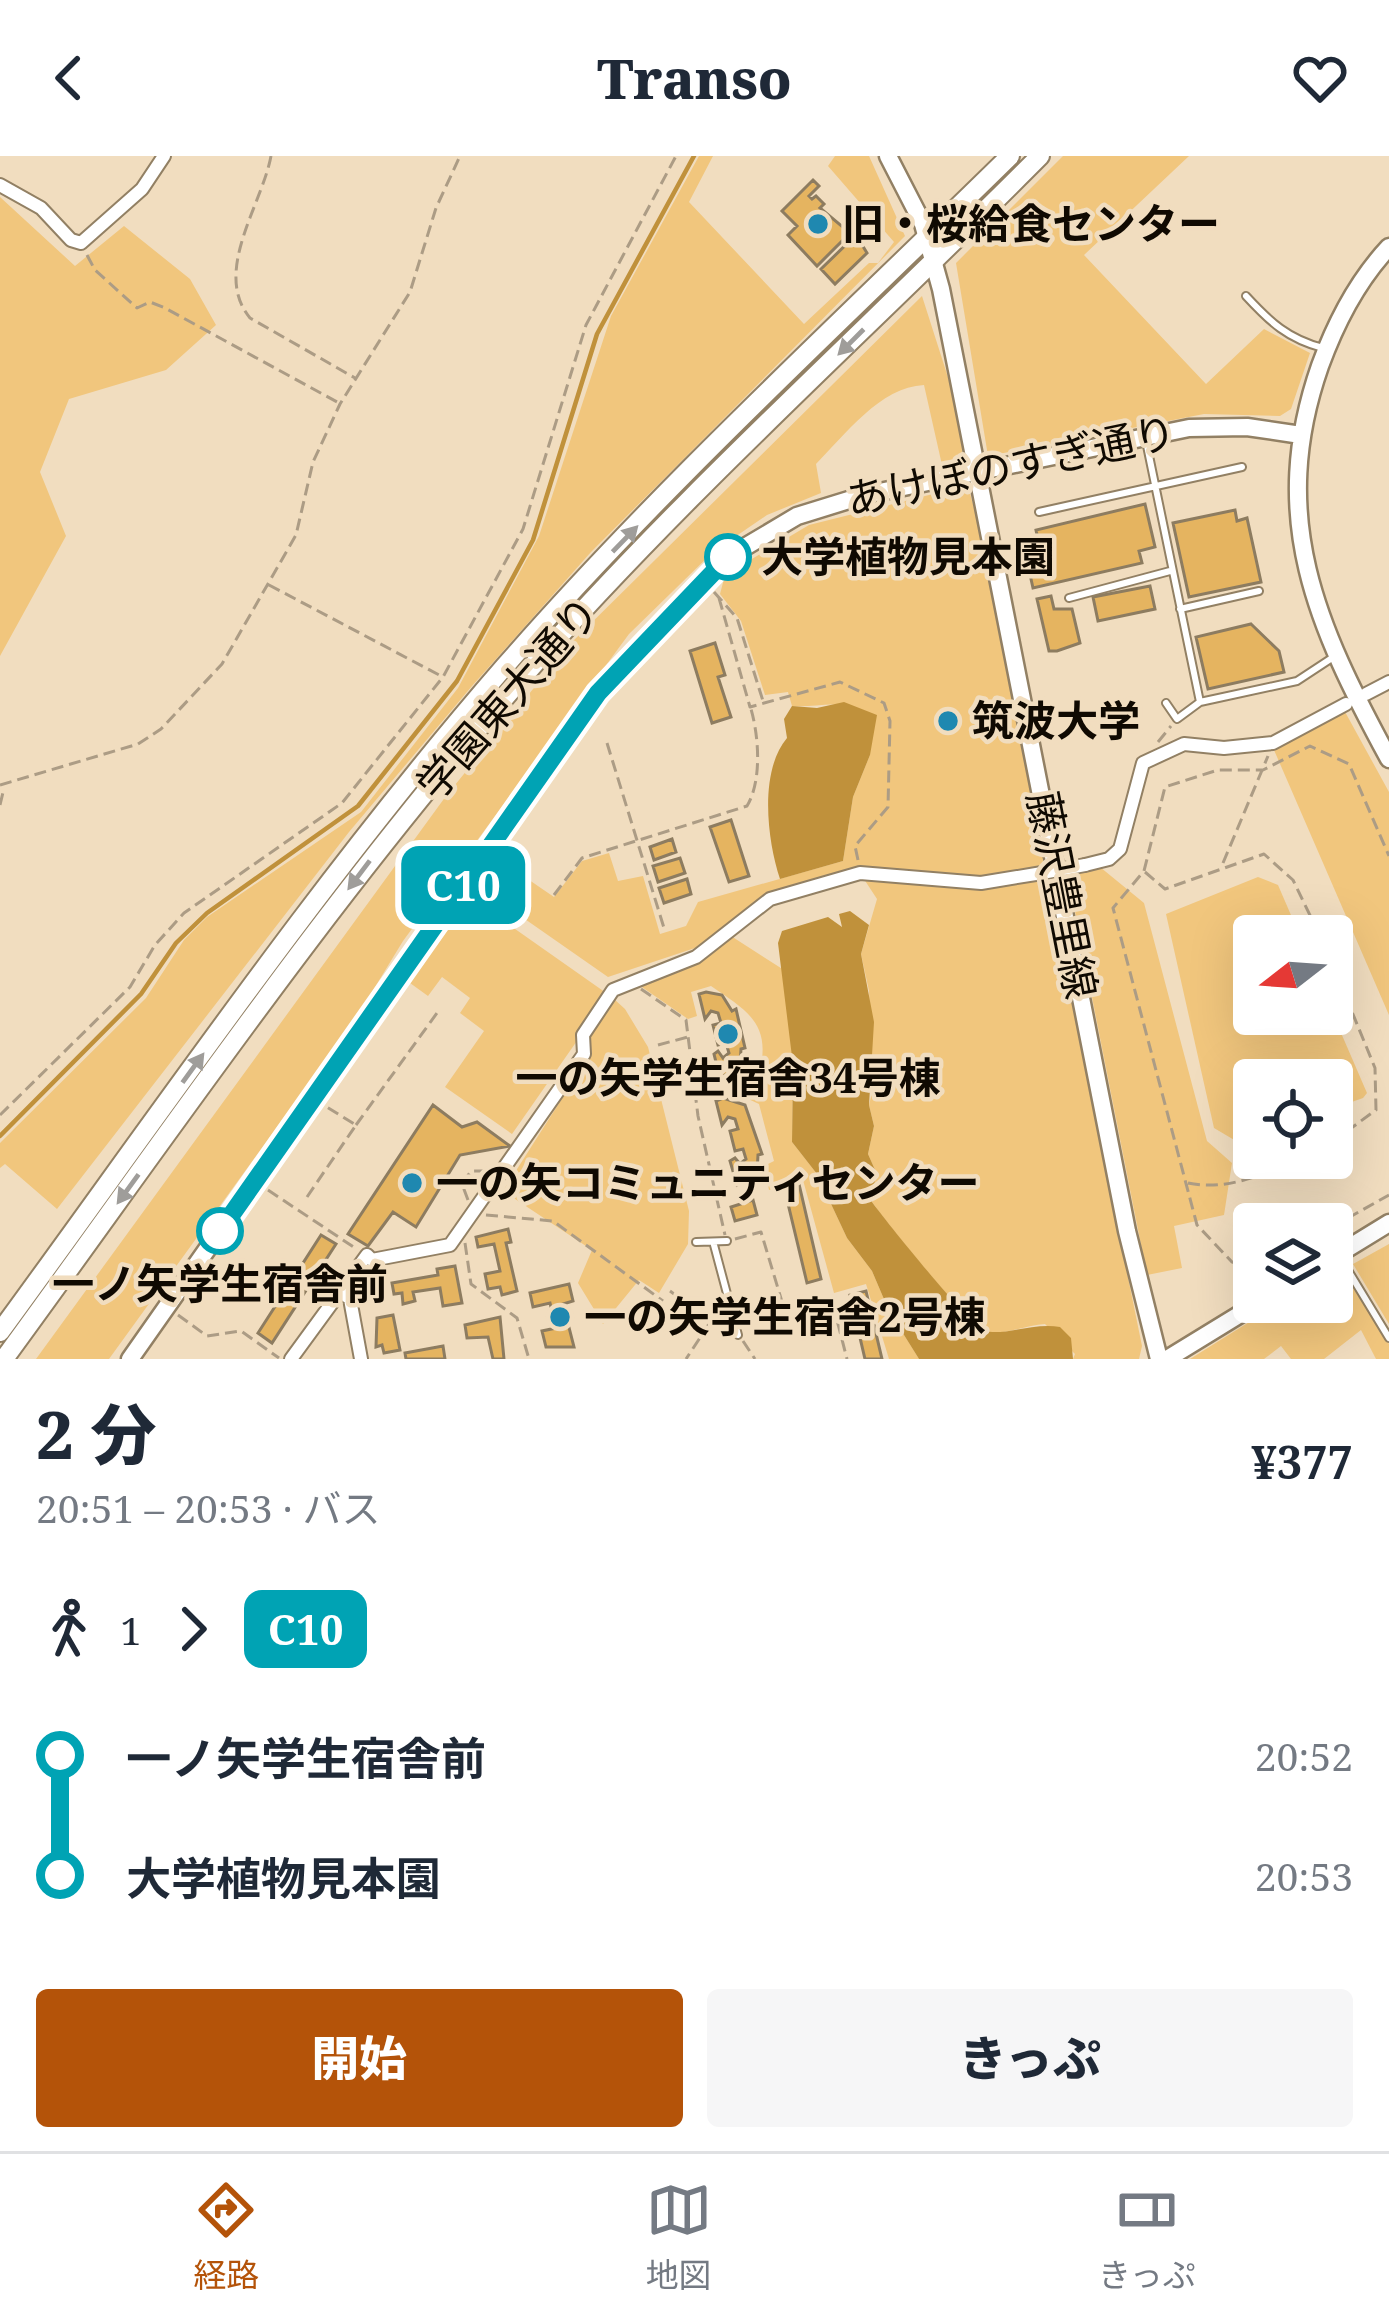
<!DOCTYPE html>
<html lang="ja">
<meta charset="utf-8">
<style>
body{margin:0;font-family:"Noto Serif","Noto Sans JP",serif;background:#f6f6f7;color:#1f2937;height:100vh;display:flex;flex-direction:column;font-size:45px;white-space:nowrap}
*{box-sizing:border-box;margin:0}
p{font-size:39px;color:#747a83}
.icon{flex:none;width:66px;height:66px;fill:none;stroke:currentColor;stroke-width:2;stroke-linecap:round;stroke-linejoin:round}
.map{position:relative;height:1203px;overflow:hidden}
.side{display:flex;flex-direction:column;background:#fff;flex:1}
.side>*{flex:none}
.badge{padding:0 24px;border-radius:18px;font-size:42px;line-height:78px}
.needle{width:78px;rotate:253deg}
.fabs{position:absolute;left:1233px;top:759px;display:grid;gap:24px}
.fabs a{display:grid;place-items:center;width:120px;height:120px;border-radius:12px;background:#fff;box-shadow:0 12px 48px #0002;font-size:60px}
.map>.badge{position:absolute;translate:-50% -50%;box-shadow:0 0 0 6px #fff}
.legs{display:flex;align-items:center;gap:18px;height:132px;padding:0 36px;font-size:39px}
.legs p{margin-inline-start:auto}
.head{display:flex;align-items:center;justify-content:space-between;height:204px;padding:0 36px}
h1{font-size:66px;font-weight:800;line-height:90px}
.action{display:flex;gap:24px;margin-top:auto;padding:24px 36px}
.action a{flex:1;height:138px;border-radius:12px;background:#b45309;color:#fff;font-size:48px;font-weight:800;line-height:138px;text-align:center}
.action a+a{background:#f6f6f7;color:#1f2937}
ul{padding:0 36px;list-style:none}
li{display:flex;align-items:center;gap:42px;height:120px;font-size:45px}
li i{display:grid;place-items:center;width:18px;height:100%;margin:0 15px;background:currentColor}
li i::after{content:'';width:30px;height:30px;margin:-15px;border:9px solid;border-radius:50%;background:#fff}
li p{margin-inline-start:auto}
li:first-child i{background:linear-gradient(#0000 50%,currentColor 0)}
li:last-child i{background:linear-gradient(currentColor 50%,#0000 0)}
header{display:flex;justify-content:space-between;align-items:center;height:156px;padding:0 36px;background:#fff;font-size:54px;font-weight:800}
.tabs{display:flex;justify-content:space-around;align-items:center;height:168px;border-top:3px solid #e0e1e3;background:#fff;font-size:33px;color:#747a83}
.tabs a{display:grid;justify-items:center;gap:6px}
.tabs .active{color:#b45309}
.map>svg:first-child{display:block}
</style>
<header><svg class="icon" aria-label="back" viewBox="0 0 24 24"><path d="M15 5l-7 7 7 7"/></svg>Transo<svg class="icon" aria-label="heart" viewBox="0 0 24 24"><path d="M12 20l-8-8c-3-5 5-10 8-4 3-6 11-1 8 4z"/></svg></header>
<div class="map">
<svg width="1389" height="1203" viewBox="0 0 1389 1203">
<rect width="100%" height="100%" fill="#f1ddbf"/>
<path fill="#f1c67d" d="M699,0H713L689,46L804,168L869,107H878L894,86L828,10L835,0H869L905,80L591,396L472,530L349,676L57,1053L5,1008L0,1012V987L146,842L184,784L207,761L361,656L458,532L539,380L611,160Z
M1063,0H1189L1084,99L1206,228L1264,173L1310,197L1291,253L1280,260L1204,258L988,300L956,107Z
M0,41L75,110L124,70L190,123L216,169L166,214L69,243L40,316L66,380L0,500Z
M922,140L953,237L963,294L957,304L942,309L924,229C880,231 845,279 816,308L821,337L767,359L713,396L629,478L403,785L358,859L109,1203H36L446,640L568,490Z
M957,332L969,334L990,409L1048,729L1142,1190L1139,1203H1073L1075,1198L1045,1168C1028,1169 1006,1178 989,1177C973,1175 886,1066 872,1046L876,1016L868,998L874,970L869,949L873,933L869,835L861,798L877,743L860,717L852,715L763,739L704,789L608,821L489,738L484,723L500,704L554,741L582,705L609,697L618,725L643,720L660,778L686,770L698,746L843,705L853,641L870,599L858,554C838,543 815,552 792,550L788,536L765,539L741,465L720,438L725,419L809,369Z
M1344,554L1389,636V859L1274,594L1290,580Z
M1100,711L1144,747L1207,985L1232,1007L1224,1059L1174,1070L1182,1112L1147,1119L1068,720Z
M1258,721L1278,729L1300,780H1254V858L1332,856L1367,937L1363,942L1332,953V924H1254V980L1236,985L1214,972L1166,758Z
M478,747L609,839L512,978L445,931L484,875L460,857L470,842L442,821L428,840L410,827L463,752Z
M731,780L784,814L793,909L792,986L817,1018L847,1082L872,1115L889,1155L919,1203H889L866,1128L834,1137L803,1024L769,1034L764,1010L774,1005L759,948L729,934L739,919L760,914C771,867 746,854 711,830L691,836L697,860L688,863L639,829L712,798Z
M614,843L625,853L648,891L689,1055L688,1088L659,1137L639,1124L603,1168L578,1127L592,1094L503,1035L591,897V879Z
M1389,1088V1168L1353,1108Z
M1339,1110L1389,1188V1203H1376L1361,1174L1324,1203H1291L1281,1190L1264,1203H1190L1281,1146H1332V1114Z"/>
<path fill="#c0913b" d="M844,546L877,559L870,599L853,641L843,705L780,723C767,684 759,615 787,582L784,563L792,550L817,552Z
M850,755L869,769L861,798L874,866L869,949L874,970L868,998L876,1016L872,1046C885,1064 971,1171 985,1175C1004,1180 1035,1166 1060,1171L1071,1182L1073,1203H919L889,1155L872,1115L847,1082L817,1018L792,986L793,909L778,787L782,775L828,761L842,771L839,758Z"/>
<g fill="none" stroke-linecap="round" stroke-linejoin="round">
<path stroke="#c0913b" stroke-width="4.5" d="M0,980L141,838L176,787L207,757L358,650L457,525L533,384L597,178L694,0"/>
</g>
<path fill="#e5b460" stroke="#8d7c60" stroke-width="3" d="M813,24L819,30L809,40L812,43L816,40L824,48L820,52L850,77L817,110L788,79L797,70L782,55Z
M856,79L867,97L835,128L821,113Z
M1145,348L1155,391L1139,395L1142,407L1033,432L1025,396L1040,393L1036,374Z
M1235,354L1237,365L1247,362L1261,426L1189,441L1173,367Z
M1150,430L1155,453L1098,465L1093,441Z
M1051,440L1054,453H1072L1080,487L1057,495H1049L1037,443Z
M1251,468L1279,495L1284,516L1208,533L1196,481Z
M715,487L725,519L718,521L731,561L712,567L690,495Z
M731,664L749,720L729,726L710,671Z
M672,683L676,696L654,704L650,691Z
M680,702L685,717L658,726L653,710Z
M687,723L691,738L664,747L659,732Z
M706,836L722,839L732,855L736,853L745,892L741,893L740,910L720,922L714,898L718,895L723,902L729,897L726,887L718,889L713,869L721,867L718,857L711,855L705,863L699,838Z
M723,942L745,949L762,998L758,999L757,1017L737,1029L730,1005L735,1002L740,1008L746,1003L743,993L735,995L730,975L738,973L735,963L728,961L722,969L716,945Z
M433,949L462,971L477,966L510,990L460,999L416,1071L393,1056L368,1090L348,1078Z
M799,1028L821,1123L807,1127L784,1031Z
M753,1044L757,1059L735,1065L731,1051Z
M508,1073L511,1086L506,1087L517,1135L502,1139L500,1131L488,1133L485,1118L500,1115L494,1088L478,1091L476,1081Z
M321,1079L336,1088L272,1187L258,1177Z
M455,1110L462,1147L443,1150L440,1132L413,1136L415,1145L403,1148L402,1137L394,1138L392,1127L438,1119L437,1113Z
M569,1128L573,1145L563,1148L574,1191H546L542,1175L556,1172L550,1147L533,1151L530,1137Z
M866,1135L882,1203H865L850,1139Z
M393,1159L400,1194L384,1197L382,1189L376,1191L377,1162Z
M500,1161L504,1203H493L488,1181L467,1182L465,1169Z
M443,1190L445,1203H406L405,1197Z"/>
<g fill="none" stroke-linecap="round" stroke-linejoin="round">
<g stroke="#928064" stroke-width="10">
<path id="lane" d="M1246,140C1270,166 1288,183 1323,192
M1146,285L1200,546
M1039,356L1242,311
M1069,442L1170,415
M1180,453L1259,435
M1166,547L1177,563L1200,546L1297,525L1332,502
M696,1086L727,1085
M714,1089L738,1179
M1340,1101L1389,1182"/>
</g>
<g stroke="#928064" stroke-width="16">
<path id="street" d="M0,29L41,52L71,84L81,87L142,33L164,0
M1366,538L1389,526
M1085,709L1109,703L1120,693L1143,607L1184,588L1224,592L1273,587L1346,548
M340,1135L350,1143L361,1203
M291,1203L367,1099L372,1104L450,1089L584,898L583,879L613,834L696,801L770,743L860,717L981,727L1042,717"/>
</g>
<g stroke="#928064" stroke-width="21">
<path id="secondary" d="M888,0L923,68L941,133L1127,1075L1159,1203
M1389,91C1358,124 1336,166 1320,210C1267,362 1317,470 1389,603
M1332,1102L1389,1067
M130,1203L598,537L728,401L797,360L865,339L1189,272L1247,271L1301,279
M1167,1203L1260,1146"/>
</g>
<g stroke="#928064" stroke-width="22">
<path id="primary" d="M0,1176C164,952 322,721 505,510C662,330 840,167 1010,0
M4,1203C172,973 333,737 521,523C683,338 867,174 1040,0"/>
</g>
<path stroke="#ac9c85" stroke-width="3" stroke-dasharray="12 6" stroke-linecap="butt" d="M271,0C262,49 212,116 250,162L355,222
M87,99L95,114L137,152L150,146L165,152L339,247
M269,429L441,520
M714,436L737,462L763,545
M719,442L750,551L840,526L884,547L890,565L888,651L855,690L858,704
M1158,586L1171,570
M607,587L664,772
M0,629L138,588L161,573L222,508L296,379L313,306L340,248L410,136L436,52L460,0
M0,649L4,632
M1223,707L1268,600
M1145,716L1165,733L1264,698L1293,724L1320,780
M478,739L482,729
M554,739L582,702L747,650C762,625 759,581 751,553
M1332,807L1375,912L1376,954L1332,986
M641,833L686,864L698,960L725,1079
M658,889L688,881
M0,959L130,831L155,789L184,757L342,647L443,521L523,373L586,169L676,0
M356,969L437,857
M1188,1027C1227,1035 1263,1019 1298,1002
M268,1034L355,1092
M307,1041L356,969L325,950
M468,1044L462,1028L471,1015H488
M486,1059L553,1065L663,1145
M1332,1071L1389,1039
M735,1083L761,1076L792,1179L838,1168L847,1203
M465,1087L471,1128L517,1162L529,1203
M1254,1112L1232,1106L1197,1069L1113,752L1144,715L1165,631L1218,614H1263L1310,590L1349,608L1389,700
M670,1135L711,1165L686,1203
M178,1159L207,1180L241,1175L279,1202
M743,1185L755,1203"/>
<use href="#lane" stroke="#fff" stroke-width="6"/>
<use href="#street" stroke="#fff" stroke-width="12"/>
<use href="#secondary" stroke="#fff" stroke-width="16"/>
<use href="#primary" stroke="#fff" stroke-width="18"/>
<g stroke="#928064" stroke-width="16" stroke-linecap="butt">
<path id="street-bridge" d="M1042,717L1085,709"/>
</g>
<use href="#street-bridge" stroke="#fff" stroke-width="12"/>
</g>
<defs><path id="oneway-solid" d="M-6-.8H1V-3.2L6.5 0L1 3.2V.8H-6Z" transform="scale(3)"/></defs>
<g fill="#9f9d9a">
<use href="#oneway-solid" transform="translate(851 186) rotate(135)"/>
<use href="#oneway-solid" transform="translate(625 383) rotate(-46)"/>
<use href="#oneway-solid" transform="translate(359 719) rotate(127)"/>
<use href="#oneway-solid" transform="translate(193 912) rotate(-54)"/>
<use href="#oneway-solid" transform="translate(128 1033) rotate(126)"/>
</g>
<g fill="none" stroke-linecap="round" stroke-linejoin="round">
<g stroke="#fff" stroke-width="27">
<path id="line-1" d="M220,1075L598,537L728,401"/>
</g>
<use href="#line-1" stroke="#00a3b4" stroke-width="18"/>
</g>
<g fill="#1f88b0" stroke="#f1ddbf" stroke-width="4.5">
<circle cx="818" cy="68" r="12"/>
<circle cx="948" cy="565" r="12"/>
<circle cx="728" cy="878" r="12"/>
<circle cx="412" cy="1027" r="12"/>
<circle cx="560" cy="1161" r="12"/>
</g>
<g fill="#fff" stroke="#00a3b4" stroke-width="6">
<circle cx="728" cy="401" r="21"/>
<circle cx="220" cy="1075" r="21"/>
</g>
<g text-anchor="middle" stroke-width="9" stroke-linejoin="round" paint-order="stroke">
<g font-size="42" font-weight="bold" fill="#100a02" stroke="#f1ddbf" text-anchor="start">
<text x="842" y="83">旧・桜給食センター</text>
<text x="972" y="580">筑波大学</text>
<text x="728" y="937" text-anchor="middle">一の矢学生宿舎34号棟</text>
<text x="436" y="1042">一の矢コミュニティセンター</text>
<text x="584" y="1176">一の矢学生宿舎2号棟</text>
</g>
<g font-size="42" fill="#100a02" stroke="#f1ddbf">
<text transform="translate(1011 310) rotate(-12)" y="15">あけぼのすぎ通り</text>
<text transform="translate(508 542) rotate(-49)" y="15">学園東大通り</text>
<text transform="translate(1062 739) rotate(79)" y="15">藤沢豊里線</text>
</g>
<g font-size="42" font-weight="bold" fill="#100a02" stroke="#f1ddbf" text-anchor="start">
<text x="761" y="416">大学植物見本園</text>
<text x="220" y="1143" text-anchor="middle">一ノ矢学生宿舎前</text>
</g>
</g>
</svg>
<div class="fabs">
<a><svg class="needle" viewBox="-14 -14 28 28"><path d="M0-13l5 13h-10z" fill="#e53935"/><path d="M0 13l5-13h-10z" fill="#747a83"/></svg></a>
<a><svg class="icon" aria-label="locate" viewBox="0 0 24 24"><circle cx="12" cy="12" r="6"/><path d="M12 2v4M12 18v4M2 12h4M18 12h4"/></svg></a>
<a><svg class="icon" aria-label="layers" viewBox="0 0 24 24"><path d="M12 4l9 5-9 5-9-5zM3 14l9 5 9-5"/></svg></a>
</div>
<b class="badge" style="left:463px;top:729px;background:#00a3b4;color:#fff">C10</b>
</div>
<section class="side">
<div class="head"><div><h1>2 分</h1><p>20:51 – 20:53 · バス</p></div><b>¥377</b></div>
<div class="legs"><svg class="icon" aria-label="walk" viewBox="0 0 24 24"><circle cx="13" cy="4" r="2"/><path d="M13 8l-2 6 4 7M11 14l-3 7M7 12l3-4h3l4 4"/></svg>1<svg class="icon" aria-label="forward" viewBox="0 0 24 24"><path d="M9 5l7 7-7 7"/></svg><b class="badge" style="background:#00a3b4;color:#fff">C10</b></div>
<ul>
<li><i style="color:#00a3b4"></i><b>一ノ矢学生宿舎前</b><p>20:52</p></li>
<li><i style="color:#00a3b4"></i><b>大学植物見本園</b><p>20:53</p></li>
</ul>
<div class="action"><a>開始</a><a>きっぷ</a></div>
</section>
<nav class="tabs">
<a class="active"><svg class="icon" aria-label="directions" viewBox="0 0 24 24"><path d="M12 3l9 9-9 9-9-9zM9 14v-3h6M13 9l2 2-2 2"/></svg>経路</a>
<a><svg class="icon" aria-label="map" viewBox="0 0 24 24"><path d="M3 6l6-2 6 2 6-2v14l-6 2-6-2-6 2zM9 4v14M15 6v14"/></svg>地図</a>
<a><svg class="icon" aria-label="tickets" viewBox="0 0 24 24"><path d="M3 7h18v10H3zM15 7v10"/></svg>きっぷ</a>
</nav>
